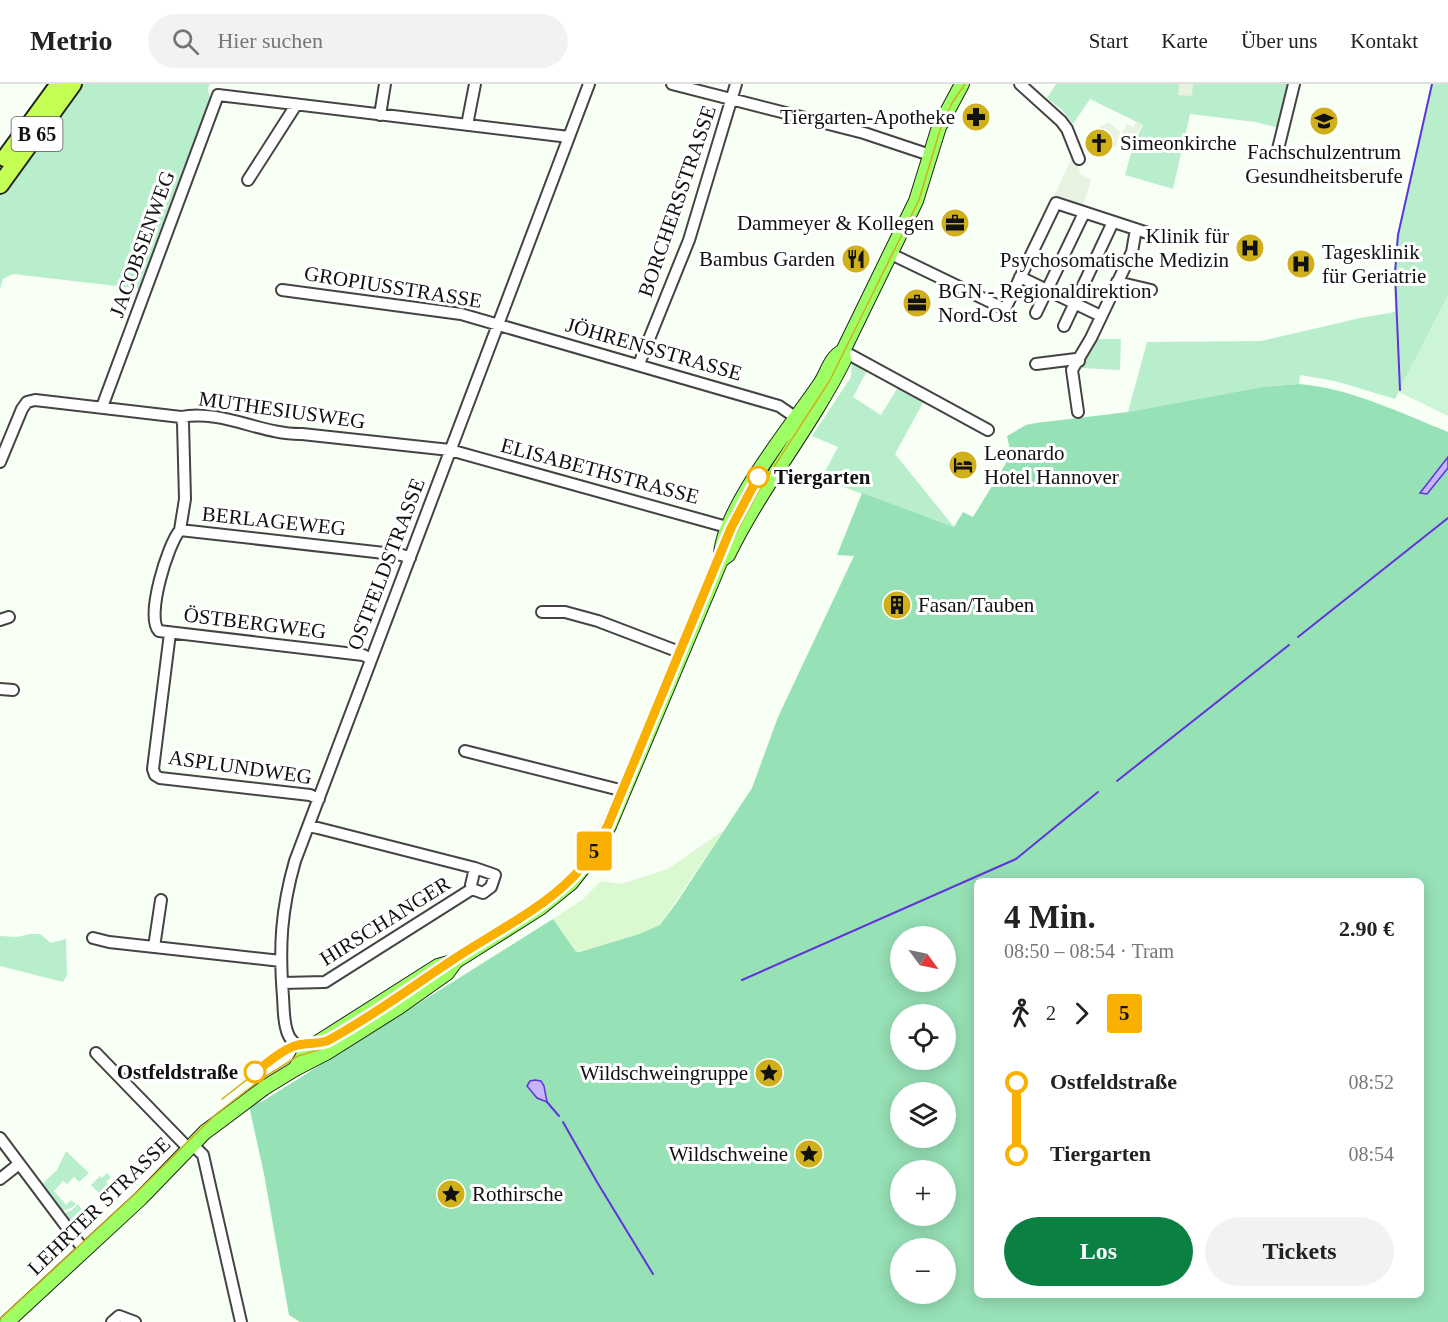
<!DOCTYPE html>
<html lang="de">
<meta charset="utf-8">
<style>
body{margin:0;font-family:Georgia,serif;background:#f2f2f2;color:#222;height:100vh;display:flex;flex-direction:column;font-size:22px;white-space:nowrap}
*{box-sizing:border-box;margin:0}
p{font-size:20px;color:#767676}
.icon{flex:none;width:33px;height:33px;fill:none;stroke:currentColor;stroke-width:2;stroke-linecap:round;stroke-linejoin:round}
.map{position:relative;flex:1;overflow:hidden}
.details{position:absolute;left:974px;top:794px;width:450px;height:420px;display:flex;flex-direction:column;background:#fff;border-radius:9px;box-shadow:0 3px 15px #0003}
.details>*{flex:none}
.badge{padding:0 12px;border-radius:4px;font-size:21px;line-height:39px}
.needle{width:39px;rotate:123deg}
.controls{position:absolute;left:890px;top:842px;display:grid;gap:12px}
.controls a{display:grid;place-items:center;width:66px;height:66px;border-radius:50%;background:#fff;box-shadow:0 3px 15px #0003;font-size:30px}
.map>.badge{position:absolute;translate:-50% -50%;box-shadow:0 0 0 3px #fff}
.legs{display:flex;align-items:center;gap:9px;height:66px;padding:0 30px;font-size:20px}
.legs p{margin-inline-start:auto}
.summary{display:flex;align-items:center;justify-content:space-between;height:102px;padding:0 30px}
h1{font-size:33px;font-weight:600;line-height:45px}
.cta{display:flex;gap:12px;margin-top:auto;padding:12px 30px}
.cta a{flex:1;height:69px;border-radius:36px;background:#0b8043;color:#fff;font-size:24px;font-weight:600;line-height:69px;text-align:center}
.cta a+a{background:#f2f2f2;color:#222}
ul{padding:0 30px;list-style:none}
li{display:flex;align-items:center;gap:21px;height:72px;font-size:22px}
li i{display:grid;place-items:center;width:9px;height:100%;margin:0 8px;background:currentColor}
li i::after{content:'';width:15px;height:15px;margin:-8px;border:4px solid;border-radius:50%;background:#fff}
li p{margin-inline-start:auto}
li:first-child i{background:linear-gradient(#0000 50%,currentColor 0)}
li:last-child i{background:linear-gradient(currentColor 50%,#0000 0)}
header{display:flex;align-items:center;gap:36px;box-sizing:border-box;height:84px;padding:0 30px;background:#fff;border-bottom:2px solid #e0e0e0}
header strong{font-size:28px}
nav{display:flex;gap:33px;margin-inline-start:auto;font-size:21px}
.search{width:420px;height:54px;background:#f2f2f2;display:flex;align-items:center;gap:15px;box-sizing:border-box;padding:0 21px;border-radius:33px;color:#767676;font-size:22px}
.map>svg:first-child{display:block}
</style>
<header>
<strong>Metrio</strong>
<div class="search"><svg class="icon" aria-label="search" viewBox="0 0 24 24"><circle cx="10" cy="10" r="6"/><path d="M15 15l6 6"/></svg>Hier suchen</div>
<nav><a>Start</a><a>Karte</a><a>Über uns</a><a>Kontakt</a></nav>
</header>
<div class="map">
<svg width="1448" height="1238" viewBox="0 0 1448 1238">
<rect width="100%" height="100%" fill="#f8fff5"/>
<path fill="#daf9d1" d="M724,746L660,841L639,850L580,868H576L553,835L582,816L601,797L621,800L668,785Z"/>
<path fill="#b9eecc" d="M81,0H210L208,5L211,19L142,205L13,190L3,195L0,206V112Z
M1056,0H1290L1279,44L1255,38L1190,30L1173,105L1125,91L1134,59L1143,41L1090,15L1073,40L1062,26L1047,14Z
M1431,0H1448V212L1395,315L1335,297L1300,291L1299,300L1262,303L1128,328L1147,258L1261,257L1360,234L1395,228L1394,189L1397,151Z
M1097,255H1121L1120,286L1081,284Z
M852,276L868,285L853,313L881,331L898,303L924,317L895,370L954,443L821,395L838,363L812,352L851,293Z
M30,850H40L51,859L66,855L67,891L63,898L0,882V852L17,853Z
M66,1067L89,1089L79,1098L74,1093L67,1100L63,1097L54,1107L66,1121L71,1116L76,1120L71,1124L62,1127L42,1100L57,1086Z
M107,1089L111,1093L106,1098L114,1106L105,1115L91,1101L100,1092L102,1094Z
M78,1120L82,1126L76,1132L81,1137L71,1140L63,1130L72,1126Z"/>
<path fill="#97e1b6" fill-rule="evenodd" d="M1299,300C1350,304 1401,329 1448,348V1238H300L289,1231L264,1090L249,1022L263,1017L553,835L576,868H580L639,850L660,841L677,818L752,704L778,633L854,472L837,471L862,409L954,443L963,428L973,433L1011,371L1007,352L1026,341L1036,339L1128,328L1262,303ZM976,796H1420V1210H976ZM900,852H945V897H900ZM900,930H945V975H900ZM900,1008H945V1053H900ZM900,1086H945V1131H900ZM900,1164H945V1209H900Z"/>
<path fill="#ccf5d5" d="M1448,212V332L1399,308Z"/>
<path fill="#e7f2e1" d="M1179,0H1193L1192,12L1178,11Z
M1109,38L1120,48L1115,64L1108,61L1109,57L1100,49L1097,51L1094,46Z
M1136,38L1142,41L1131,62L1119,55L1127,40L1133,43Z
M1071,76L1079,84L1080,90L1091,96L1082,124L1053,114Z"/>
<path fill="#c6b4fc" stroke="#6134da" stroke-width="1.5" d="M1448,373V384L1427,410L1420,409Z
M535,996L541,997L544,1002L547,1018L537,1014L527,1002L530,997Z"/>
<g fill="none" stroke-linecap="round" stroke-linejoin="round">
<path stroke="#6134da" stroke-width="2" d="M1400,306L1395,189L1398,151L1432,0
M1298,553L1448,434
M1117,697L1289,561
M742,896L1016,775L1098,708
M547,1018L559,1032
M563,1038L597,1098L653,1190"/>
<g stroke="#444" stroke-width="14">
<path id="minor" d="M672,0L864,49L930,71
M1020,0L1061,37L1067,45L1079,75
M380,31L385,0
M467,41L475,0
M1278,65L1294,0
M248,96L296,21
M891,170L1005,225L1056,119L1163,154
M1020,193L1101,232
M1117,198L1151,206
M282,206L461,230L779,322L795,333
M1036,229L1084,129
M1064,242L1113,138
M843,267L988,346
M639,280L689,156L736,0
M1036,280L1076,275L1079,277
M102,323L218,11L569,53
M1078,328L1072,286L1091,254L1132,168L1136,145
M0,378L22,325L27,318L35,316L181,333C222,325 262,351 302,350L450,366L734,445
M180,446L185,415L183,339L181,333
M542,528H565L598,537L682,569
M0,536L9,533
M170,549L153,685L155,691L160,694L310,711L319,715
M371,575L363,571L159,547C145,533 168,460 180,446L402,471L410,474
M0,605L13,606
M465,667L624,707
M309,742L318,744L475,784L495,791L491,803L483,809L472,805L471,801L475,784
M93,854L109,858L281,877
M154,863L161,816
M282,899L325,898L472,805
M96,969L189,1065
M308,974C303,965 291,959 288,950C283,938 284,925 283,913C279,863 281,826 295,777L589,0
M0,1054L84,1166
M193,1061L203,1071L241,1238
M0,1095L19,1080
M112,1238L119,1232L135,1238"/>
</g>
<g stroke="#222" stroke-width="16">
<path id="major" d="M721,476L728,471C761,403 810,344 844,276L843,267L916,117L939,43L962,0
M295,985L305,969L320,957L438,882L456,877L540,824L571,799L590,775L609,742L721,476C718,430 794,339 820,300C828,288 830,274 843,267
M7,1238L141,1114L205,1048L220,1037L264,1004L295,985L326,969L399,923L447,889L456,877"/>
</g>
<g stroke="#222" stroke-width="20">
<path id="highway" d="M5,74L59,0
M0,101L73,0"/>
</g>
<use href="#minor" stroke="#fff" stroke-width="10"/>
<use href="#major" stroke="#9eff65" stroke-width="14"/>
<use href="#highway" stroke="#c6ff53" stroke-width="16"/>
<path stroke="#d0b01a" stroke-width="1.5" d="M222,1015L281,969L297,961L318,960
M0,1235L136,1109L215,1031L260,996L298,972L318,966L332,960L538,828C572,804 591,782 611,745L723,474L759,406L830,296L919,116L941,43L952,19L965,0"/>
</g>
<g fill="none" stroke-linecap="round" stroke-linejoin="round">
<g stroke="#fff" stroke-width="14">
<path id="line-1" d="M255,988C268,979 282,965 298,961C308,959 317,960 327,957C370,934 410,904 451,877C491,850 538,828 572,794C587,779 598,761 608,741L731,444L758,393"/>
</g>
<use href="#line-1" stroke="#f9b000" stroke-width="9"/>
</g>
<defs>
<g id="pharmacy-disc" transform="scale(1.5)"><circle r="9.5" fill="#d0b01a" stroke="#fff"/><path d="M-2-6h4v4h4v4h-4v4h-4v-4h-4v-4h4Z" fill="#111"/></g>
<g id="university-disc" transform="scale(1.5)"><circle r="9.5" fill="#d0b01a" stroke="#fff"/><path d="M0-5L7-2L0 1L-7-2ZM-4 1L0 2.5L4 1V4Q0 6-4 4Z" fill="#111"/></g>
<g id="church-disc" transform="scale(1.5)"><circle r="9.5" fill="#d0b01a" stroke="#fff"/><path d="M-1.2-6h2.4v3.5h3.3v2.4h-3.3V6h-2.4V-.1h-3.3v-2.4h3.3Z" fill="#111"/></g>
<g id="office-disc" transform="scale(1.5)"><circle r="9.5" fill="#d0b01a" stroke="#fff"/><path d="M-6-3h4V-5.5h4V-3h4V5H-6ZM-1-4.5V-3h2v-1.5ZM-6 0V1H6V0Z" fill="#111"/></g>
<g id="hospital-disc" transform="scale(1.5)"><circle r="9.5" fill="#d0b01a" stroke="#fff"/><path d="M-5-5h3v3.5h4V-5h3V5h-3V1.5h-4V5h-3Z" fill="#111"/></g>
<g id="restaurant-disc" transform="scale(1.5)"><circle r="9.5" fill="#d0b01a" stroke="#fff"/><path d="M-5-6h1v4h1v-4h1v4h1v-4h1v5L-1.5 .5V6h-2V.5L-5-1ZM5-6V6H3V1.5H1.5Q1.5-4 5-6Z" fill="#111"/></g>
<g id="hotel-disc" transform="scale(1.5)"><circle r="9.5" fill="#d0b01a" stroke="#fff"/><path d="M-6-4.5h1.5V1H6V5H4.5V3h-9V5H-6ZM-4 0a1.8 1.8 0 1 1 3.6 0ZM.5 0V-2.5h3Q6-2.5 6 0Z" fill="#111"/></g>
<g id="building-disc" transform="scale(1.5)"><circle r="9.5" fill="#d0b01a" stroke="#fff"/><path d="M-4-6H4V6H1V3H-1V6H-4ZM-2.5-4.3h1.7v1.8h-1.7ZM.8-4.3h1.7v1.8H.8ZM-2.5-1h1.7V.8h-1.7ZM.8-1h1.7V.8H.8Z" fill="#111"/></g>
<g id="sight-disc" transform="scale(1.5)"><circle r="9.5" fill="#d0b01a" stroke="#fff"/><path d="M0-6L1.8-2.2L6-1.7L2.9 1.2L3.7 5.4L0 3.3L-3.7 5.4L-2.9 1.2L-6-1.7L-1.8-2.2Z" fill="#111"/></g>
</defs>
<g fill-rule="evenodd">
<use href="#pharmacy-disc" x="976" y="33"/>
<use href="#university-disc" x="1324" y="37"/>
<use href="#church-disc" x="1099" y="59"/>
<use href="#office-disc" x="955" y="139"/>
<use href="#hospital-disc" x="1250" y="164"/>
<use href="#restaurant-disc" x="856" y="175"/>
<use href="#hospital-disc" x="1301" y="180"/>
<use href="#office-disc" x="917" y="219"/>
<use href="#hotel-disc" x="963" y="381"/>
<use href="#building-disc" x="897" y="521"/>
<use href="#sight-disc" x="769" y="989"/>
<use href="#sight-disc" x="809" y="1070"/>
<use href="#sight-disc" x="451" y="1110"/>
</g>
<g fill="#fff" stroke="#f9b000" stroke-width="3">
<circle cx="758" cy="393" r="10"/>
<circle cx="255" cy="988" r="10"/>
</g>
<g text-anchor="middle" stroke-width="6" stroke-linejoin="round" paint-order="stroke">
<rect fill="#fff" stroke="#585858" stroke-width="1.5" x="11.5" y="33" width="51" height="34" rx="4.5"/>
<g font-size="20" font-weight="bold" fill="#111">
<text x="37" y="57">B 65</text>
</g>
<g font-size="21" fill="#111" stroke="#fff" text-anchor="end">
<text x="955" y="40">Tiergarten-Apotheke</text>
<text x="1120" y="66" text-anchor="start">Simeonkirche</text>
<text x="1324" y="75" text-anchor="middle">Fachschulzentrum<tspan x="1324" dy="24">Gesundheitsberufe</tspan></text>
<text x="934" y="146">Dammeyer &amp; Kollegen</text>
<text x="1229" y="159">Klinik für<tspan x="1229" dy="24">Psychosomatische Medizin</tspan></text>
<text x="1322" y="175" text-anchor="start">Tagesklinik<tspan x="1322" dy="24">für Geriatrie</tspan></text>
<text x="835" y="182">Bambus Garden</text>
<text x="938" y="214" text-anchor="start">BGN - Regionaldirektion<tspan x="938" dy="24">Nord-Ost</tspan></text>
<text x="984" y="376" text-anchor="start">Leonardo<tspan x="984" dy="24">Hotel Hannover</tspan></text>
<text x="918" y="528" text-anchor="start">Fasan/Tauben</text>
<text x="748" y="996">Wildschweingruppe</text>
<text x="788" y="1077">Wildschweine</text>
<text x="472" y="1117" text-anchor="start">Rothirsche</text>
</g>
<g font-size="21" fill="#111" stroke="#fff">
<text transform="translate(677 117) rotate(-71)" y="7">BORCHERSSTRASSE</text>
<text transform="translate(142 160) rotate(-70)" y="7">JACOBSENWEG</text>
<text transform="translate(393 203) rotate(9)" y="7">GROPIUSSTRASSE</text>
<text transform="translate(654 265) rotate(16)" y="7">JÖHRENSSTRASSE</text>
<text transform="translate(282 326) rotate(8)" y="7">MUTHESIUSWEG</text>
<text transform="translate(600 387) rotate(15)" y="7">ELISABETHSTRASSE</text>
<text transform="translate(274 437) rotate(6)" y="7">BERLAGEWEG</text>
<text transform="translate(386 480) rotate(-69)" y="7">OSTFELDSTRASSE</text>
<text transform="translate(255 539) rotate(7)" y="7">ÖSTBERGWEG</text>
<text transform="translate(240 683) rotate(8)" y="7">ASPLUNDWEG</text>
<text transform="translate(385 837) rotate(-32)" y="7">HIRSCHANGER</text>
<text transform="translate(99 1122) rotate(-44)" y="7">LEHRTER STRASSE</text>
</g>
<g font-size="21" font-weight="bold" fill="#111" stroke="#fff" text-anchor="start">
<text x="774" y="400">Tiergarten</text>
<text x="238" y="995" text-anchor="end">Ostfeldstraße</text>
</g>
</g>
</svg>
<div class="controls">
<a><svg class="needle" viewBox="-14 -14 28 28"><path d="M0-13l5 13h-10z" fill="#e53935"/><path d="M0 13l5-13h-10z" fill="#767676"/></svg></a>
<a><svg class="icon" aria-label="locate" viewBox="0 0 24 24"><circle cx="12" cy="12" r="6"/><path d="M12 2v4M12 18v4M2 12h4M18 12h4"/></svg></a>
<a><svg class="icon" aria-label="layers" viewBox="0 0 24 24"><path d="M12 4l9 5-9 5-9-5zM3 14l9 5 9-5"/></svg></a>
<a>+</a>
<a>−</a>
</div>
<b class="badge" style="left:594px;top:767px;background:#f9b000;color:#111">5</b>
<section class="details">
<div class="summary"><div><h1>4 Min.</h1><p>08:50 – 08:54 · Tram</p></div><b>2.90 €</b></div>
<div class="legs"><svg class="icon" aria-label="walk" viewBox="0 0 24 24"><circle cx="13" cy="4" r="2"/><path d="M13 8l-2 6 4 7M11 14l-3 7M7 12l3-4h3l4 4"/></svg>2<svg class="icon" aria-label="forward" viewBox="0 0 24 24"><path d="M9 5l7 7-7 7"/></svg><b class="badge" style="background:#f9b000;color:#111">5</b></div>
<ul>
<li><i style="color:#f9b000"></i><b>Ostfeldstraße</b><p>08:52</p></li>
<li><i style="color:#f9b000"></i><b>Tiergarten</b><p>08:54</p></li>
</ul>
<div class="cta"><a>Los</a><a>Tickets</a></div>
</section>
</div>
